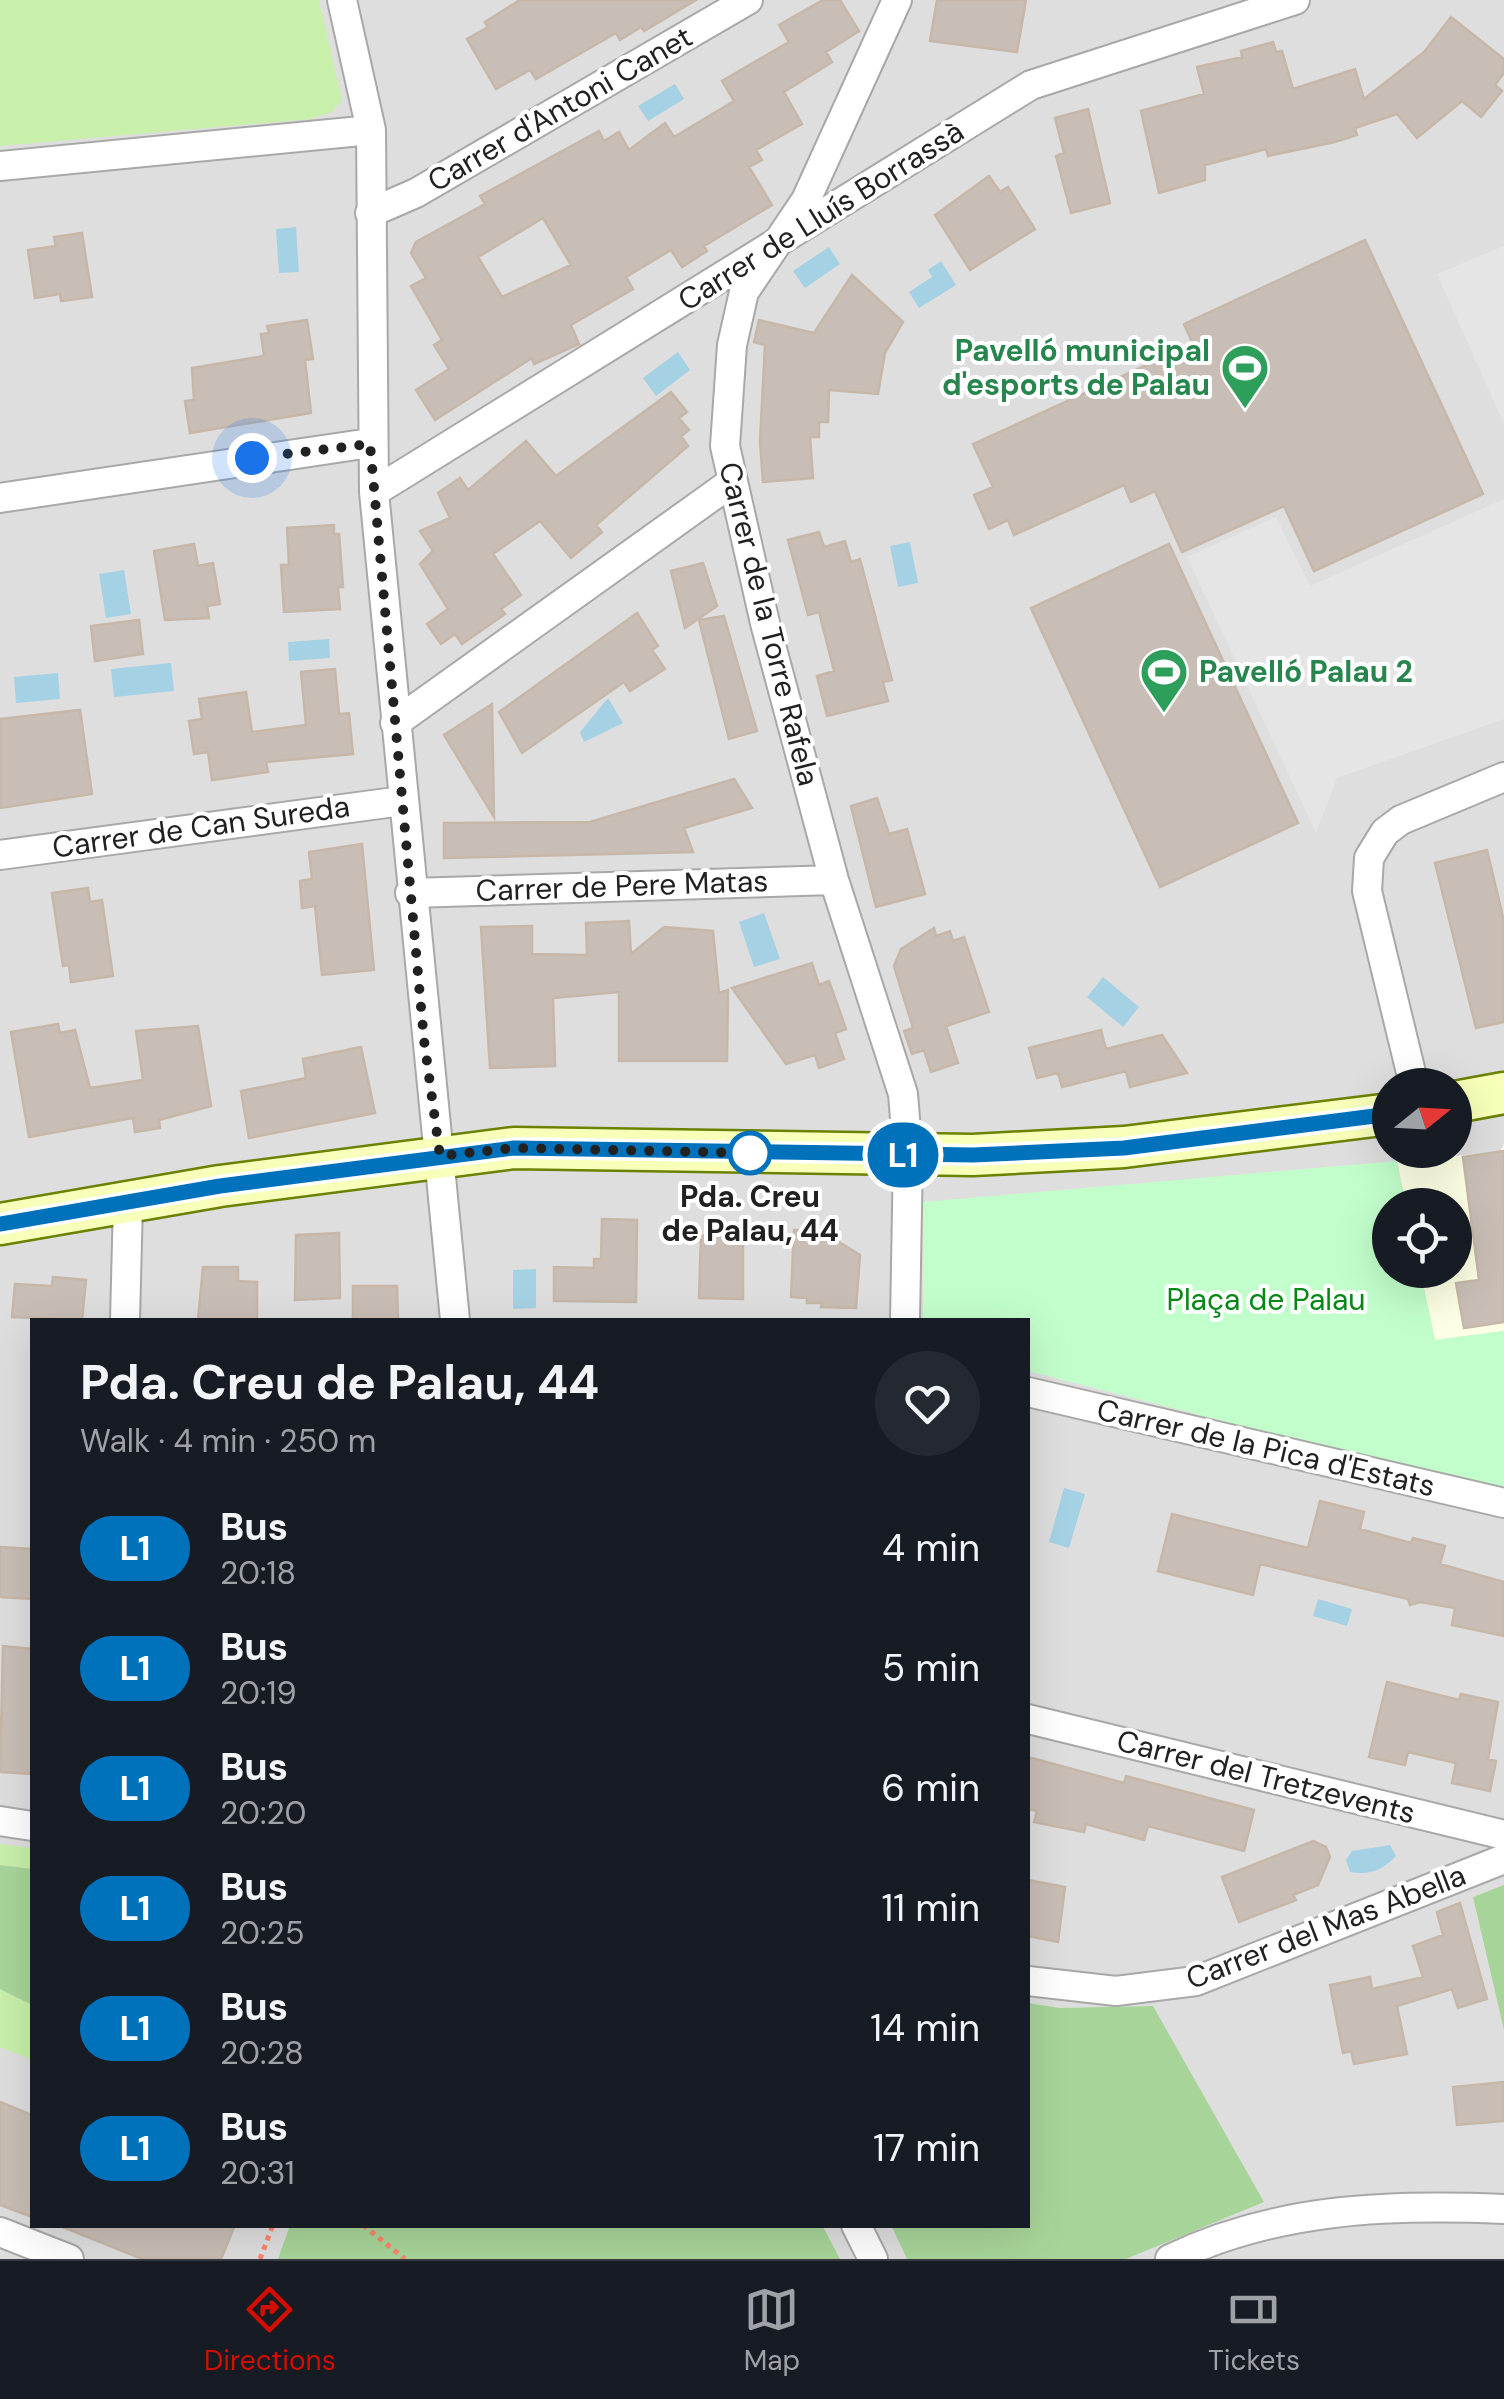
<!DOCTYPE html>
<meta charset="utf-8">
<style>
body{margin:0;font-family:"DM Sans",sans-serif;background:#242831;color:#f1f3f6;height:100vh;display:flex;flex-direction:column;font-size:38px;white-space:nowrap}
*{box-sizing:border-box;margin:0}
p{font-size:32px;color:#9ea1a6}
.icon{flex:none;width:55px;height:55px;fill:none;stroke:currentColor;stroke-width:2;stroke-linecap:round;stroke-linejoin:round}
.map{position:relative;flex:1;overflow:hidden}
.sheet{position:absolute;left:30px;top:1318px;width:1000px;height:910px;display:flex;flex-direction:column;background:#171b24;border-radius:0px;box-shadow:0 10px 40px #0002}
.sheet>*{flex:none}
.badge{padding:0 20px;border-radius:32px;font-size:35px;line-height:65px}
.needle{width:65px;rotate:72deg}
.controls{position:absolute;left:1372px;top:1068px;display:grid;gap:20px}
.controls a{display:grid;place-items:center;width:100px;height:100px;border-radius:50%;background:#171b24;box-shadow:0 10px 40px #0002;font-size:50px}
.you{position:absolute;width:50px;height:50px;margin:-25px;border:8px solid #fff;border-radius:50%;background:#1a73e8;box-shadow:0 0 0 15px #1a73e833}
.map>.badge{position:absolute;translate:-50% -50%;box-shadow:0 0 0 5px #fff}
.round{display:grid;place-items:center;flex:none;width:105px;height:105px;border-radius:52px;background:#242831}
.overview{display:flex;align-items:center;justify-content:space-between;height:170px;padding:0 50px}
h1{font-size:48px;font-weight:700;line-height:75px}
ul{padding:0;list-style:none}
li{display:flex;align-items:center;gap:30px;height:120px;padding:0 50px}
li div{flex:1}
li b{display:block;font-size:38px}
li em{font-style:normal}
li .badge{min-width:110px;font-weight:700;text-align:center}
.tab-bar{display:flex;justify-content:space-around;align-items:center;height:140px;border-top:2px solid #363941;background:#171b24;font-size:28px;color:#9ea1a6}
.tab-bar a{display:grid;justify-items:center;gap:5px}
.tab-bar .active{color:#d30d00}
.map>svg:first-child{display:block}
</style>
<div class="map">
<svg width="1504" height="2259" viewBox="0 0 1504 2259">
<rect width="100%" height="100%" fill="#f2efe7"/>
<path fill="#dfdede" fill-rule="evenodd" d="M0,0H1504V2259H0ZM1390,1085H1455V1150H1390ZM1390,1205H1455V1270H1390ZM32,1320H1028V2225H32Z"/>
<path fill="#fdffe4" d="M1504,1144V1331L1435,1340L1420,1270H1455V1205H1406L1397,1161L1500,1152Z"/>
<path fill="#c8f0aa" d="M0,0H319L342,100L332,112L311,119L0,146Z
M0,1844L32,1848V1869L0,1865Z
M0,1989L32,2005V2060L0,2047Z"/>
<path fill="#a7d599" d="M0,1865L32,1869V2005L0,1989Z
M1504,1885V2030L1473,1897Z
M1028,2003L1060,2008L1153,2006L1264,2202L1126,2259H907L891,2225H1028Z
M290,2225H822L840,2259H278Z"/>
<path fill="#c2fecb" d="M1397,1161L1406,1205H1390V1270H1420L1435,1340L1504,1331V1489L1442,1477L1028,1371V1320H923V1202Z"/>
<path fill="#e5e5e5" d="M1504,246V424L1437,274Z
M1504,499V719L1337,778L1316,833L1187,557L1276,517L1310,586Z"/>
<path fill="#a4d1e3" d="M675,84L684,99L648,121L638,106Z
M296,227L299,272L279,273L276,229Z
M829,247L840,264L805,288L793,271Z
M941,261L956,285L919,308L909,292L932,277L928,270Z
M678,352L690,370L656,396L643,378Z
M910,542L918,583L898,587L890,546Z
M124,570L131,614L106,618L99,574Z
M329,639L330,658L289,661L288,642Z
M171,663L174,691L114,697L111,669Z
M58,673L60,699L16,703L14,677Z
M608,698L623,723L584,742L580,732Z
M764,913L780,959L754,967L739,922Z
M1103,977L1139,1007L1123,1027L1087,997Z
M536,1269V1308L513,1309V1270Z
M1064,1488L1085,1494L1069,1548L1049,1542Z
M1318,1599L1352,1609L1347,1626L1313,1616Z
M1390,1845L1396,1856C1382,1871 1369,1875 1350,1872L1346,1860L1352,1851Z"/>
<path fill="#c8beb6" stroke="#c6b7a8" stroke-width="2.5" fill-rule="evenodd" d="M520,0H696L644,31L641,27L620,40L616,33L536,79L530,70L496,89L467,39L488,27L485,22Z
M823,0H840L859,31L826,52L832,62L784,92L802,124L756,150L762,160L749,167L772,205L704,246L707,251L682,267L671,250L626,277L633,289L571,325L579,344L534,364L532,358L435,420L416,390L449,369L434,345L442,340L411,286L426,278L411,253L416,242L485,204L480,196L599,131L604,141L619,132L629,150L665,123L674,137L734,101L722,81L789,42L779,25ZM543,218L571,265L502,297L478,257Z
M937,0H1026L1017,52L930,41Z
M1451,17L1504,59V73L1495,85L1502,91L1481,117L1462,101L1417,138L1397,114L1355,128L1357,135L1335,142L1268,156L1266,149L1205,165V180L1159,193L1141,111L1204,94L1197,67L1242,57L1241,51L1273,42L1276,52L1282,51L1293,89L1355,69L1364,99L1424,52Z
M1088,109L1110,203L1071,213L1056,156L1064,153L1055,118Z
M989,176L1000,192L1008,187L1035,229L970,270L935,215Z
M82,233L92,297L61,301L60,294L35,298L28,250L56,246L54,237Z
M1365,240L1483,494L1314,571L1284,506L1182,552L1155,491L1131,502L1124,485L1014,535L1008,520L989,529L974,495L993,487L973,444L1193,344L1184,324Z
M852,275L903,322L885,353L878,394L829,390L828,422H819V437H810L813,478L763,482L760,441L765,345L754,342L759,320L814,333Z
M307,320L313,359L305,360L311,413L190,433L185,401L194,400L192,368L264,356L261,334L269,333L267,326Z
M671,392L687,412L679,418L689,430L681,436L688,446L596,525L602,532L571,558L540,521L493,554L521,595L501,609L505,614L462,644L455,634L441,644L427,624L448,609L420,564L433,551L420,531L450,518L438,493L460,478L468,490L526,441L556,476Z
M334,525V534H339L343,587H338L340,609L284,612L281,565H289L287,528Z
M819,532L824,547L845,541L851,562L860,559L892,680L883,682L888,701L827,716L817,676L834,671L819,612L808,615L788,540Z
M194,544L198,566L213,563L220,604L207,606L209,618L165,620L154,551Z
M1169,544L1298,823L1160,887L1031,608Z
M703,563L717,606L685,628L671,571Z
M637,613L658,646L652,650L665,669L630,691L624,682L522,753L499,712Z
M724,616L757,731L729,739L699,620Z
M139,620L143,654L95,661L91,626Z
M335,669L339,714L349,713L353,754L266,762L268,772L212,780L208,752L194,754L189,721L202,719L199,699L246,692L252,732L306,725L301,672Z
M492,704L494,817L444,735Z
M80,710L92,794L0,808V719Z
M734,779L752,808L684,828L693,852L444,858V823L590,822Z
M877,798L889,834L907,829L925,894L876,907L851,806Z
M362,844L374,970L322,975L315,906L302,908L300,881L312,879L309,852Z
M1487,850L1504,921V1022L1476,1028L1435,863Z
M88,888L90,902L102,900L113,976L71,982L69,965L63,966L52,893Z
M629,921L631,954L664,927L713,931L719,993L728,990L727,1061H619V992L553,998L555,1066L490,1068L481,927L532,926V954L587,955L586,923Z
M934,928L936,936L950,931L953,941L964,937L989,1012L946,1026L958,1063L931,1072L924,1050L912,1054L904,1031L913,1028L894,966L901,949Z
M812,963L819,985L829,981L846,1029L835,1033L844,1059L819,1068L815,1055L786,1064L732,988Z
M58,1024L60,1033L75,1030L90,1088L143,1080L136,1031L198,1026L211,1106L159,1120L160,1128L135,1132L133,1118L29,1137L11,1032Z
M1101,1030L1106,1049L1162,1035L1187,1073L1130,1087L1126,1071L1062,1087L1058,1073L1037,1078L1029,1048Z
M361,1047L375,1113L249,1138L241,1091L306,1078L303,1059Z
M1504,1151V1322L1464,1328L1456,1283L1479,1280L1463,1157Z
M602,1219L637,1220L636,1302L554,1301V1267L594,1268V1259H601Z
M794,1230H839V1242L860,1255L856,1308L821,1307L822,1303H807V1298L791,1297Z
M339,1233L340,1298L295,1300L296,1235Z
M710,1234L743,1236V1299L699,1298L701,1236Z
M203,1267H238V1281L257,1282V1320H198Z
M53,1277L86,1280L82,1320L12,1317L15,1284L52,1286Z
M353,1286H397L398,1320H353Z
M1320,1501L1364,1512L1360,1529L1411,1543L1413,1538L1445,1546L1440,1564L1504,1582V1636L1452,1625L1455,1608L1420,1602L1410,1605L1408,1599L1260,1564L1253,1595L1158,1571L1172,1514L1308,1548Z
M0,1547L32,1549V1599L0,1597Z
M3,1646L32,1649V1774L0,1772Z
M1387,1682L1459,1700L1461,1694L1498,1702L1488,1759L1496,1761L1490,1791L1452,1783L1456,1763L1408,1752L1405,1765L1369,1757Z
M1028,1757L1124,1783L1126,1776L1254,1810L1244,1851L1148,1826L1144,1840L1086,1824L1084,1832L1034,1822L1037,1811L1028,1809Z
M1313,1841L1326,1847L1330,1857L1318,1885L1293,1895L1296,1900L1239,1922L1222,1877Z
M1028,1880L1065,1887L1058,1942L1028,1936Z
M1460,1903L1487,1999L1458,2008L1452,1989L1397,2006L1407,2054L1354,2064L1351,2051L1343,2053L1330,1985L1370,1977L1372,1989L1423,1977L1413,1946L1443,1935L1437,1912Z
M1504,2082V2121L1457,2125L1453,2087Z
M0,2102L32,2115V2217L0,2205Z
M58,2225H235L221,2259H142Z"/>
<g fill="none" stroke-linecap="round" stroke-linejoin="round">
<g stroke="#a8a8a8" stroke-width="32">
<path id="street" d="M342,0L371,130L374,492L455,1320
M897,0L806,200L744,292L732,345L725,446L765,623L834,880L903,1094L908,1155L905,1320
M0,166L371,130
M370,213L416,193L748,0
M374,492L1031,85L1295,0
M0,498L370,443
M395,723L732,482
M0,855L402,801
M410,893L834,880
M1414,1085L1367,891L1369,858L1385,832L1401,820L1504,777
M125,1320L128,1202
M1028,1392L1504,1503
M1028,1719L1504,1835
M0,1821L32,1826
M1028,1981L1116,1991L1196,1981L1504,1859
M856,2225L873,2259
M0,2232L69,2259
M1170,2259C1276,2208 1388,2204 1504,2209"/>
</g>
<g stroke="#6b8100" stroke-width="45">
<path id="secondary" d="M1455,1102L1504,1093
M0,1224L220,1186L514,1148L973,1155L1124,1147L1390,1114"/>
</g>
<path stroke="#ff846c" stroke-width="5" stroke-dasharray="5 5" stroke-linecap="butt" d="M363,2225L405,2259
M260,2259L273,2225"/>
<use href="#street" stroke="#fff" stroke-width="28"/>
<use href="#secondary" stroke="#f7ffb9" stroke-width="40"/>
</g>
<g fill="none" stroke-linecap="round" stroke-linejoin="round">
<g stroke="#fff" stroke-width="22">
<path id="line" d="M0,1224L220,1186L514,1148L973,1155L1124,1148L1390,1114"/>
</g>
<use href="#line" stroke="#0072bc" stroke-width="15"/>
<path stroke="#212121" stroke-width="10" stroke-dasharray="0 18" d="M252,458L370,444L424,1040L440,1156L514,1148L750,1153"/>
</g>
<defs>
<g id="stadium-pin" transform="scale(2.5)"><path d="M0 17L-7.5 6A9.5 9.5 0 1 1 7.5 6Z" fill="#2e9e5b" stroke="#fff"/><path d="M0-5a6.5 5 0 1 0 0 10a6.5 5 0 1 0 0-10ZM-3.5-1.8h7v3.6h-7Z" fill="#fff"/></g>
</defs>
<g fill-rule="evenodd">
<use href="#stadium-pin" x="1245" y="368"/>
<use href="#stadium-pin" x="1164" y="672"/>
</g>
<circle fill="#fff" stroke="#0072bc" stroke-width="5" cx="750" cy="1153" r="20"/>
<g text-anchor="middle" stroke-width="8" stroke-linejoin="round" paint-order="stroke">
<g font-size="30" fill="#212121" stroke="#fff">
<text transform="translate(560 109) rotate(-30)" y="10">Carrer d'Antoni Canet</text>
<text transform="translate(821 216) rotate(-32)" y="10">Carrer de Lluís Borrassà</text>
<text transform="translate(769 624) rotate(76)" y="10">Carrer de la Torre Rafela</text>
<text transform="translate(201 827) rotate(-8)" y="10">Carrer de Can Sureda</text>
<text transform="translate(622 886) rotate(-2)" y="10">Carrer de Pere Matas</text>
<text transform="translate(1266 1448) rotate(13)" y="10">Carrer de la Pica d'Estats</text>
<text transform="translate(1266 1777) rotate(14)" y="10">Carrer del Tretzevents</text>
<text transform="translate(1326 1927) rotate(-21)" y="10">Carrer del Mas Abella</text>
</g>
<g font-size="30" font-weight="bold" fill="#27864d" stroke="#fff" text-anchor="end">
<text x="1210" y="361">Pavelló municipal<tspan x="1210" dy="34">d'esports de Palau</tspan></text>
<text x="1199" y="682" text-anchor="start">Pavelló Palau 2</text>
</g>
<g font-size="30" font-weight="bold" fill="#212121" stroke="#fff">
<text x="750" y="1207">Pda. Creu<tspan x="750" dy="34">de Palau, 44</tspan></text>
</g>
<g font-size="30" fill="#038715" stroke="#fff">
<text x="1266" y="1310">Plaça de Palau</text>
</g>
</g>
</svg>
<div class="controls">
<a><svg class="needle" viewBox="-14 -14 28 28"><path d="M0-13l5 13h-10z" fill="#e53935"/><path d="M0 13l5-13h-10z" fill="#9ea1a6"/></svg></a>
<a><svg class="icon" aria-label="locate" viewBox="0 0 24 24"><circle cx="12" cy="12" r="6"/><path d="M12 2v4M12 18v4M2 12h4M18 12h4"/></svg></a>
</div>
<div class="you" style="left:252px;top:458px"></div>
<b class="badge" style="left:903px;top:1155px;background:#0072bc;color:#fff">L1</b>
<section class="sheet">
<div class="overview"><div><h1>Pda. Creu de Palau, 44</h1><p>Walk · 4 min · 250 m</p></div><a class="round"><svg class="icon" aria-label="heart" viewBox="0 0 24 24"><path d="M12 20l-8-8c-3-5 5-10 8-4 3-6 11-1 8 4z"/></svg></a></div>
<ul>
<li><span class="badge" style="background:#0072bc;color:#fff">L1</span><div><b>Bus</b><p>20:18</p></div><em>4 min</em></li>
<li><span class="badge" style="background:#0072bc;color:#fff">L1</span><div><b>Bus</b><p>20:19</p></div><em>5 min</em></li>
<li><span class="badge" style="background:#0072bc;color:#fff">L1</span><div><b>Bus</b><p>20:20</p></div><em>6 min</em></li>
<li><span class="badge" style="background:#0072bc;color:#fff">L1</span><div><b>Bus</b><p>20:25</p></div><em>11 min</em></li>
<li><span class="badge" style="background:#0072bc;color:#fff">L1</span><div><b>Bus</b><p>20:28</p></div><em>14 min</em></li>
<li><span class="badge" style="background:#0072bc;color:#fff">L1</span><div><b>Bus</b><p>20:31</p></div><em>17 min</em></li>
</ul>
</section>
</div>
<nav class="tab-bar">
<a class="active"><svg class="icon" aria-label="directions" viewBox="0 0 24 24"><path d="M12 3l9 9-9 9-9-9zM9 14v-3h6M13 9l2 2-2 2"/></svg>Directions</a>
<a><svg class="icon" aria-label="map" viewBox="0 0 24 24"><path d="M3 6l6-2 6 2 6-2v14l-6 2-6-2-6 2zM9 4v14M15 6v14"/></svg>Map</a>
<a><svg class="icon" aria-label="tickets" viewBox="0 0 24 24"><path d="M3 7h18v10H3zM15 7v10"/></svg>Tickets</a>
</nav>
